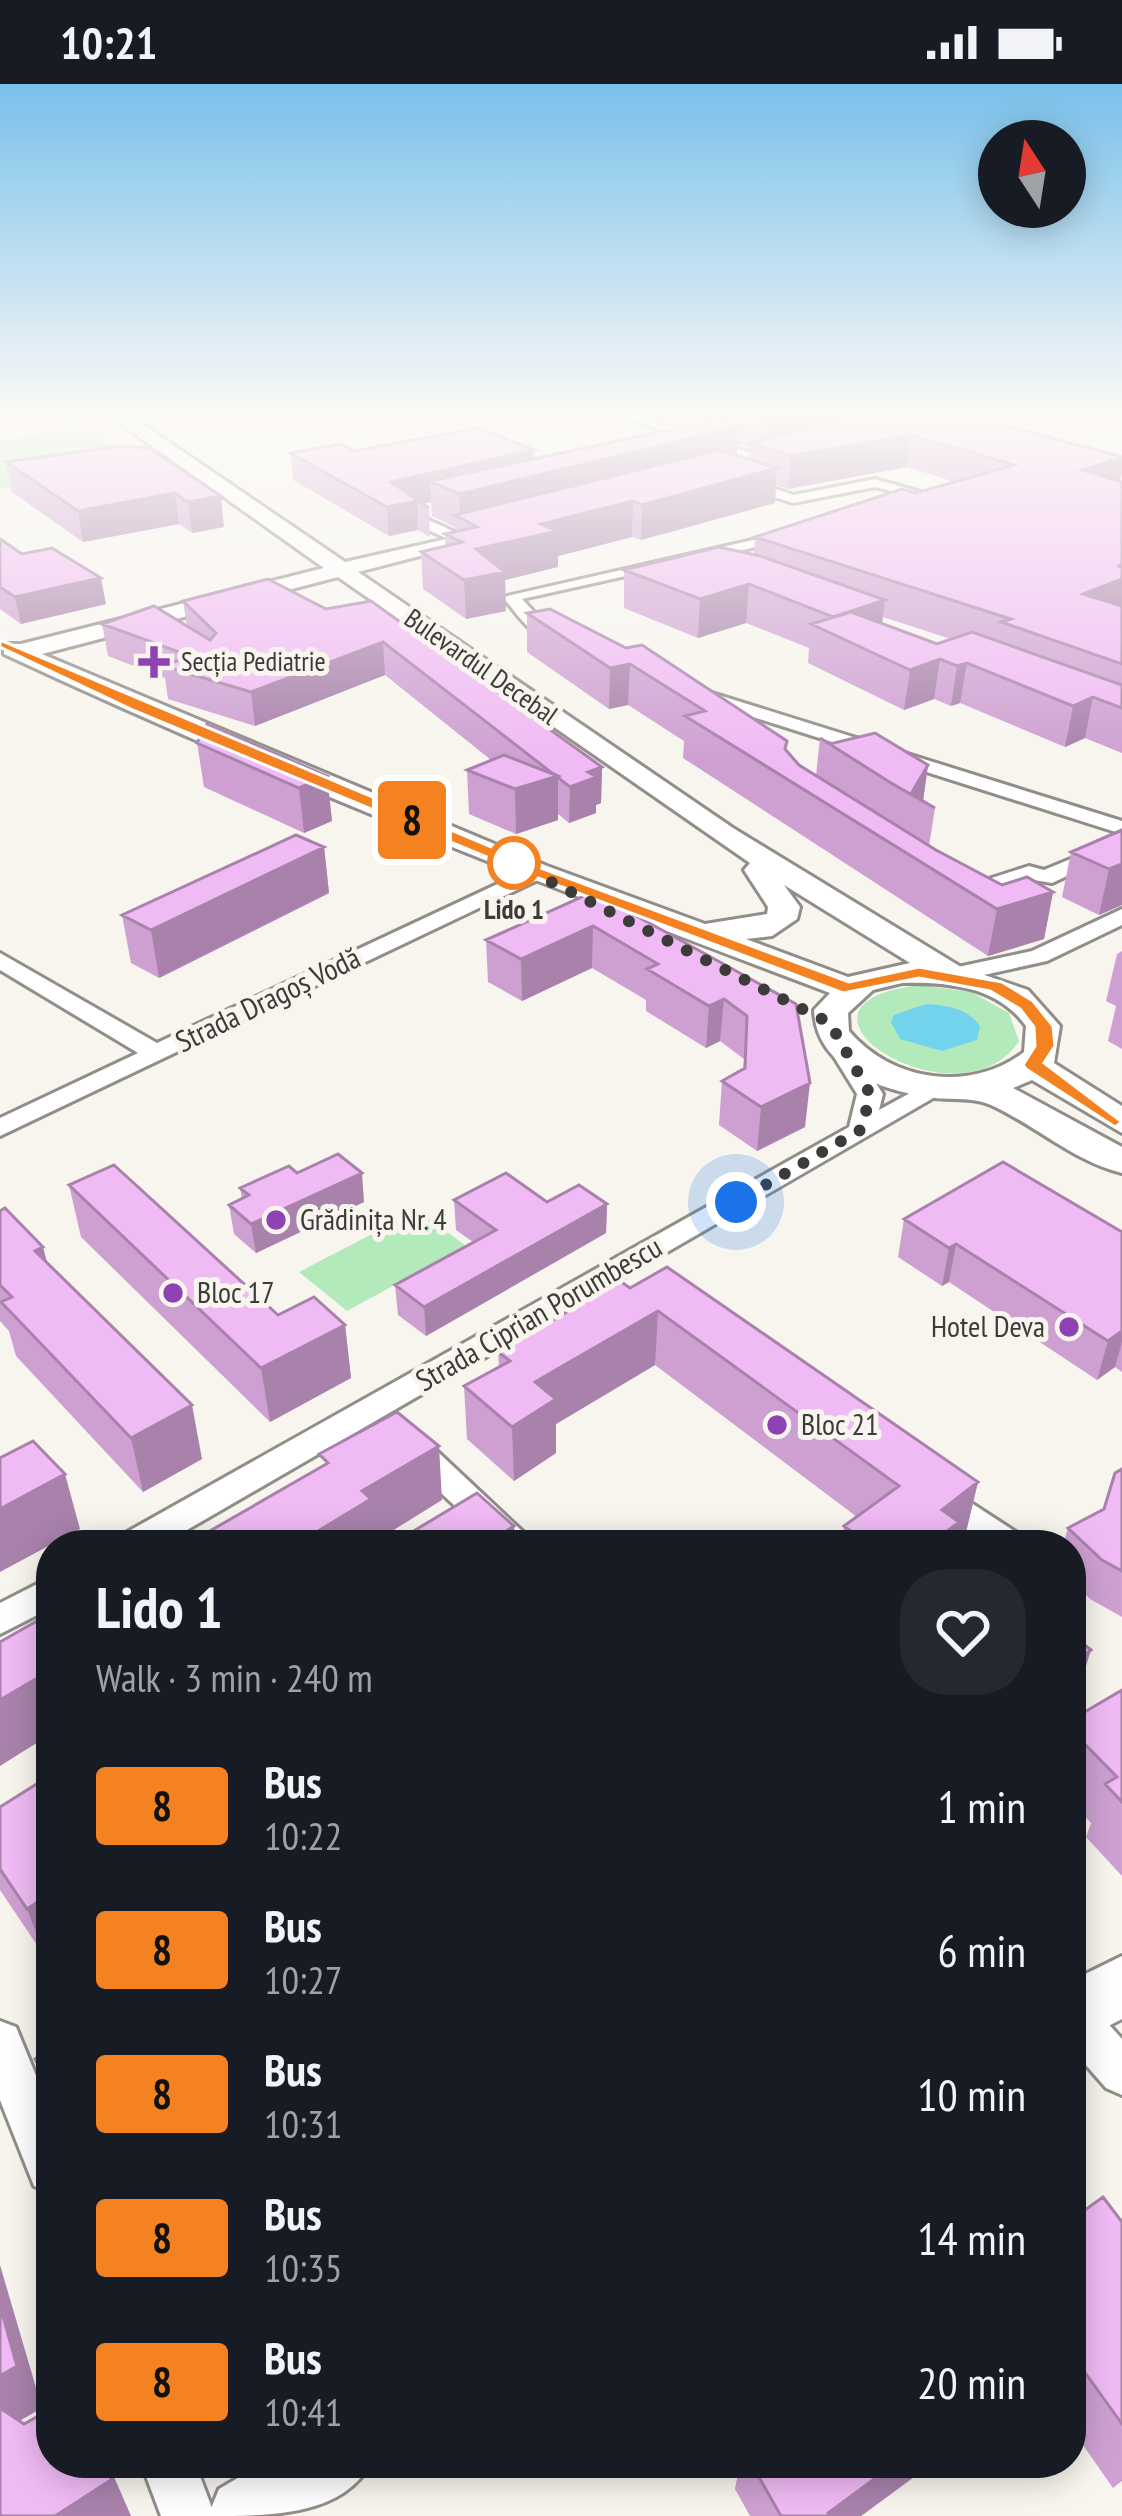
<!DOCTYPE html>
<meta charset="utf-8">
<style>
body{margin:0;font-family:"PT Sans Narrow",sans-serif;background:#242831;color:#f1f3f6;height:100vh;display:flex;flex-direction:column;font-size:45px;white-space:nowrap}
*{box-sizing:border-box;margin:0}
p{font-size:39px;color:#9ea1a6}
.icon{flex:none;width:66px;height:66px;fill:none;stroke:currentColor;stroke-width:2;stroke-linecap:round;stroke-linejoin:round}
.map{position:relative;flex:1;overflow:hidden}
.sheet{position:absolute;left:36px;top:1446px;width:1050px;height:948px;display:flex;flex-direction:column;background:#171b24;border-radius:48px;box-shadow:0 6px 30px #0003}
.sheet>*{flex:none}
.badge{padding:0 24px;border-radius:9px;font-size:42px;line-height:78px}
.needle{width:78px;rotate:348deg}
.tools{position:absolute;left:978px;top:36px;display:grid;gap:24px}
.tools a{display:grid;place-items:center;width:108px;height:108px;border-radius:50%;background:#171b24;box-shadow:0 6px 30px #0003;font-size:60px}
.you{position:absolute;width:60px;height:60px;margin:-30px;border:9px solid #fff;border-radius:50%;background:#1a73e8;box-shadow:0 0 0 18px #1a73e833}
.map>.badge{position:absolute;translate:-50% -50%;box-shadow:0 0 0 6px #fff}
.round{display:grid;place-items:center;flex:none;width:126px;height:126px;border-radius:48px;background:#242831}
.summary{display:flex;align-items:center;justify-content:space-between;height:204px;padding:0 60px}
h1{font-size:57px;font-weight:700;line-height:90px}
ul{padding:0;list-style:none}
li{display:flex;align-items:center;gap:36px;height:144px;padding:0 60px}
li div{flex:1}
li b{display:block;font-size:45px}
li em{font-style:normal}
li .badge{min-width:132px;font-weight:700;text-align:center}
.status{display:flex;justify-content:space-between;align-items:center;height:84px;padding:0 60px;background:#171b24;direction:ltr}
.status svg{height:33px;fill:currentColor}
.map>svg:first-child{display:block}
</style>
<div class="status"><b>10:21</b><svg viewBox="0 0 49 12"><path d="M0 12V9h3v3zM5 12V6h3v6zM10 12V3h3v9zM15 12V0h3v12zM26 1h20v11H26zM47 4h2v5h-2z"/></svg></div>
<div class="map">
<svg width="1122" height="2432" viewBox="0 0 1122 2432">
<rect width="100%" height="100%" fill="#f8f5ee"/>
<path fill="#b3eabb" d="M72,346L96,348L147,382L0,405V356Z
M920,901L971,908L1009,929L1019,957C961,1048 755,920 920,901Z
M418,1126L466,1162L347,1227L299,1188Z"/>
<path fill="#73d2ec" d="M926,920C946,921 967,924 980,942L977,956L942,967L900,955L891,938L894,931Z"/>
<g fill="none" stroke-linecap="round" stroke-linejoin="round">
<g stroke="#918e89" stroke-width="6">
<path id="street" d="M621,333H641L779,378L767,381Z
M738,393L794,411L875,395L938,413L909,429L902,425L919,414L875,403L793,419L733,400Z
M404,425L464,452L466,455L454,458L399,432Z
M792,447L797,454L522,515L549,544L565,552V560C537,561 519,533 503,513Z
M693,603L1122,737V750L687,612L684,608Z
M1102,762L1109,764V772L1052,799L1028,795L962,814L951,807L1029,782L1044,786Z
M536,782L544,783V793L0,1052V1034L138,969L0,886V869L157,959Z
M1122,825V841L1047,877L952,898L940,891L944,886L1032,867Z
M838,953L847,955L883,1010L879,1026L932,997L941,994L954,1002L161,1461H115L120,1452L849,1043L857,1010L826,960Z
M411,1350L423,1354L537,1461H497L399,1370L395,1362L399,1354Z
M939,1398L1022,1452L1027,1461H985L927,1420L922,1411L927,1402Z
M51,1493V1524L0,1550V1519Z
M1071,1910L1087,1916L1122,1955V2011L1106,2004L1071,1964Z
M0,1937L16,1943L51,2028V2109L34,2102L0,2016Z
M141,2379H195L215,2432H161Z"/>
</g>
<g stroke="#918e89" stroke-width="6">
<path id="secondary" d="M111,333H132L345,478L508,441V449L358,488L733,744L961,883L1028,906L1060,942L1054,979L1122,1022V1049L1032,996L1013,1004L1122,1063V1089C1075,1078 1035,1041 991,1021C970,1012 949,1017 927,1013C878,1005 816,983 814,926L830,909C551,804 274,696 4,570V560H21L324,484ZM338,493L750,779L744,786L768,823L767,830L705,840L547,782L42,570ZM784,801L910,879L848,893L746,855L772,852L797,835L800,823ZM902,899C948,898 997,902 1026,942L1024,968C971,1009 892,998 849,947L848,929L873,906Z
M1122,1872V1935L1071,1961V1897Z
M263,2379H371C342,2432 271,2432 208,2432L219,2405Z"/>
</g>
<use href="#street" fill="#fff" fill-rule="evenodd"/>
<use href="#secondary" fill="#fff" fill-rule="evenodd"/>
</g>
<path fill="#cea0d2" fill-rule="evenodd" d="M650,333H974L1122,398V669L1085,654L1065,663L960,619L951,622L934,615L904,626L808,579L809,564L746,539L698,554L624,524V486L754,470L755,453L955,398L907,383L788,405L776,401L775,419L641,456L632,453L558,472V483L505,496L506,527L466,535L423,505L421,468L445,462V450L456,448L455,443L432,432L431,418L423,420L429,424L430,453L418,446L389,452L293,396L290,369L354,367L534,375L682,343ZM737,360L749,364V375L737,371ZM883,533L951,555L937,560L882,539Z
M121,362L224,443L192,449L179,440L83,458L12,408L6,378Z
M0,455L22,470L106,520L21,540L0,525Z
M183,517L326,525L602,683L601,719L596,721V729L569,739L558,730V736L516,750L469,730L467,686L491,676L385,591L255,642L168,615L165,594L108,572L102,540L187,542Z
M550,525L786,666L799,681L816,692L820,654L830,660L928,681L923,717L935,724L929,762L1002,801L1053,808L1044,855L988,872L683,674L684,657L628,621L609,625L527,568V529Z
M197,659L327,692L332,737L304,749L204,703Z
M1122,746V821L1099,831L1062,813L1071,768Z
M324,763L329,809L159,894L131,879L122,831Z
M593,808L796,920L805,1043L757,1067L719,1041L722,997L743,985L744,975L720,957L706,964L646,927V916L592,884L522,917L488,898L486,856Z
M1122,867V965L1108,957L1116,922L1106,917L1117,870Z
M297,1089L364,1118L256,1169L234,1150L229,1121L242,1115L240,1104Z
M69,1101L278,1231L345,1241L351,1294L270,1338L81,1153Z
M454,1116L607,1120L606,1149L426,1252L398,1231L395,1201L473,1158L456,1146Z
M0,1127L47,1179L202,1375L143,1408L16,1272L9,1247L0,1237Z
M904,1135L1122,1148V1288L1115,1283L1097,1296L949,1198L942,1202L898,1173Z
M630,1204L978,1398L965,1452L954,1461H841L844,1442L857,1433L655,1281L556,1340V1369L514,1397L467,1355L464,1302L499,1283L498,1268Z
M1122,1385V1533L1090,1515L1071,1497V1461H1063L1068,1444L1104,1425Z
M1122,1606V1792L1086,1753L1091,1739L1071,1718V1636Z
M0,1723L47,1876L0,1806Z
M51,1965V2013L35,1975Z
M1071,2136L1122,2138V2397L1113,2404L1071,2344Z
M740,2379H933L861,2432H750L735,2405Z"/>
<path fill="#a882ab" d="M785,333H837L835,351L765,364L767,338Z
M738,343L736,376L460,434L459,410L430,397L431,418L422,420L417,417L418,446L389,452L387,423L391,398L534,366V392Z
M911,351L907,383L788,405L791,372Z
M1122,374V389L1118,407L1082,386Z
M777,384L775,419L641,456L642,421Z
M175,409L179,440L83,458L78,427Z
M221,412L224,443L192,449L188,418Z
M633,417L632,453L558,472V483L505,496L506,527L466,535L464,496L476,465L541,440Z
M1122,481V530L1083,510Z
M101,494L106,520L21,540L15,513Z
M749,500L746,539L698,554L700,515Z
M885,516L880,555L833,533Z
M383,558L385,591L255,642L251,608Z
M940,575L934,615L904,626L910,586Z
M967,579L960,619L951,622L957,582Z
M630,580L628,621L609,625L610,584Z
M1093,613L1085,654L1065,663L1073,622Z
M928,681L923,717L911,710Z
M602,683L601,719L596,721V729L569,739L570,703L588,688Z
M327,692L332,737L304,749L299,704Z
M558,692V736L516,750L515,705Z
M324,763L329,809L159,894L151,846Z
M1122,780V821L1099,831L1109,785Z
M1053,808L1044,855L988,872L997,825Z
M593,842L592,884L522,917L521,875Z
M724,915L720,957L706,964L709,922Z
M810,999L805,1043L757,1067L761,1023Z
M362,1089L364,1118L256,1169L251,1140Z
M607,1120L606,1149L426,1252L424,1223Z
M956,1160L949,1198L942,1202L949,1164Z
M43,1163L57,1216L35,1167Z
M658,1227L655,1281L556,1340V1369L514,1397L512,1343L535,1298Z
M345,1241L351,1294L270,1338L261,1284Z
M1122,1247V1258L1115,1283L1097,1296L1108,1257Z
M192,1321L202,1375L143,1408L131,1354Z
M439,1362L442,1416L376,1457V1461H295L362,1407Z
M65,1390L80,1445L0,1488V1425Z
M978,1398L965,1452L954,1461H929L942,1426Z
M514,1442L515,1461H490V1458Z
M1091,1566L1074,1620L1071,1622V1581Z
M51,1586V1650L0,1682V1616Z
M51,1809V1873L47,1876L27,1825Z
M0,2181L42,2324L0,2348Z
M104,2379H108L131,2432H55Z
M896,2379H933L861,2432H827L828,2429Z"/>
<path fill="#f0baf4" stroke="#a882ab" stroke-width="3" d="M752,333H785L767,338Z
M853,333H974L1122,373V374L1082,386L1122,398V481L1118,482L1122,483V495L1083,510L1122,522V580L1001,538L1011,535L755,453L902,405L916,409L1014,381L911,351L791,372L750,359Z
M716,336L738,343L459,410L430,397Z
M479,344L534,366L391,398L429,424L417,417L387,423L290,369L341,360L354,367Z
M121,362L149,364L221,412L188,418L175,409L78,427L6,378Z
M719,366L777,384L642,421L633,417L541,440L558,447L476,465L505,488L464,496L421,468L462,458L445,450L477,443L455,431Z
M0,455L22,470L52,464L101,494L15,513L0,503Z
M719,463L760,472L885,516L833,533L749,500L700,515L624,486Z
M268,495L326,525L371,517L602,683L588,688L597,693L570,703L556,692H558L552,689L383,558L251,608L163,582L190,572L102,540L154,522L210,556L216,549L183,517Z
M550,525L626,564L642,561L787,657L785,665L799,681L936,766L1002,801L1027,793L1053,808L997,825L685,632L705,627L630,580L610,584L527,529Z
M851,528L937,560L972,548L1122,601V624L1093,613L1073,622L967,579L957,582L940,575L910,586L811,540Z
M207,640L327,692L299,704L197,659Z
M875,649L928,681L911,710L935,724L891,699L820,654L830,660Z
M504,671L558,692L515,705L467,686Z
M1122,746V780L1109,785L1071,768Z
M296,751L324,763L151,846L122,831Z
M593,808L796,920L810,999L761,1023L722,997L745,984L747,932L724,915L709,922L647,885L658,880L593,842L521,875L486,856Z
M338,1070L362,1089L251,1140L229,1121L249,1111L240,1104L289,1082L297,1089Z
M1003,1078L1122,1148V1247L1108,1257L956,1160L949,1164L904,1135Z
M114,1081L278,1231L314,1213L345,1241L261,1284L69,1101Z
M506,1089L547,1118L579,1101L607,1120L424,1223L395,1201L496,1146L454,1116Z
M5,1124L43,1163L35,1167L192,1321L131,1354L1,1218L12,1213L0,1201V1127Z
M667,1183L978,1398L942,1426L959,1438L929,1461H869L844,1442L899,1402L658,1227L535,1298L556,1315L512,1343L464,1302L510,1277L498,1268L620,1197L630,1204Z
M397,1328L439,1362L362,1407L371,1415L295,1461H169L184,1453L189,1459L328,1379L319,1370Z
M33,1357L65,1390L0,1425V1374Z
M1122,1385V1487L1102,1476L1068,1444L1104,1425L1115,1389Z
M477,1409L514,1442L490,1458L493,1461H409L402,1454Z
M51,1529V1586L0,1616V1558Z
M1071,1550L1091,1566L1071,1581Z
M1122,1606V1718L1105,1700L1117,1693L1071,1646V1636Z
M51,1691V1809L27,1825L0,1785V1723Z
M51,1965V2003L35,1975Z
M1103,2113L1122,2138V2340L1071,2269V2136Z
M0,2222L17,2282L0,2292Z
M0,2324L24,2340L51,2325V2379H104L111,2396L55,2432H0Z
M751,2379H896L828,2429L830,2432H781Z"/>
<linearGradient id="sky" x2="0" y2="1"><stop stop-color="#79c0ea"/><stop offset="0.49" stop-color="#fcfaf7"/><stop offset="1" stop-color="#fcfaf7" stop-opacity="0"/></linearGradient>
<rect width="1122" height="674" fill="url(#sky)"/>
<path fill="#f58220" stroke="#fff" stroke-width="3" d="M0,556L541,784L849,898L919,883L1002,898L1033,917L1053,942L1055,962L1044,979L1122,1038L1115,1043L1026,985L1023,981L1035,962L1034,943L1020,925L990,907L919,894L843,909L530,791L135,627L0,563Z"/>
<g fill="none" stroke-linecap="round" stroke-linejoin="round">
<path stroke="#3c3b39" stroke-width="12" stroke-dasharray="0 21.6" d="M514,779L504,774L830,939L870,1010L862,1045L736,1118"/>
</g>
<g fill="#8e42b4" stroke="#f8f5ee" stroke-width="4.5">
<path d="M148 560h12v12h12v12h-12v12h-12v-12h-12v-12h12z"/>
<circle cx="276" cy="1136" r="12"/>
<circle cx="173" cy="1209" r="12"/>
<circle cx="1069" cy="1243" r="12"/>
<circle cx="777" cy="1341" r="12"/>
</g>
<circle fill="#fff" stroke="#f58220" stroke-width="6" cx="514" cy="779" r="24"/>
<g text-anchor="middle" stroke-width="10" stroke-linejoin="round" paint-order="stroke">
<g font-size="27" fill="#3c3b39" stroke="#f8f5ee" text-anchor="start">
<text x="181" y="587">Secția Pediatrie</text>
</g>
<g font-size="27" fill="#3c3b39" stroke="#f8f5ee">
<text transform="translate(481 583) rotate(35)" y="9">Bulevardul Decebal</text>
</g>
<g font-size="27" font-weight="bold" fill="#3c3b39" stroke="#f8f5ee">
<text x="514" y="835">Lido 1</text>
</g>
<g font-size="30" fill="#3c3b39" stroke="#f8f5ee">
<text transform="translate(268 916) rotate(-26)" y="10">Strada Dragoș Vodă</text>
<text transform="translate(539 1230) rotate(-30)" y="10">Strada Ciprian Porumbescu</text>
</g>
<g font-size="30" fill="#3c3b39" stroke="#f8f5ee" text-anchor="start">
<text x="300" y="1146">Grădinița Nr. 4</text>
<text x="197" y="1219">Bloc 17</text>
<text x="1045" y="1253" text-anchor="end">Hotel Deva</text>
<text x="801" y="1351">Bloc 21</text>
</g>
</g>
</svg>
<div class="tools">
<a><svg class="needle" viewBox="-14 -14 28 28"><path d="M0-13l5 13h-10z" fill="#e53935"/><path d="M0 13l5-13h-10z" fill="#9ea1a6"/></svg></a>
</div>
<div class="you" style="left:736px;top:1118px"></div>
<b class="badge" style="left:412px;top:736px;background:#f58220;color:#111">8</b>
<section class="sheet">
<div class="summary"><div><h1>Lido 1</h1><p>Walk · 3 min · 240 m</p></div><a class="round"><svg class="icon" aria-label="heart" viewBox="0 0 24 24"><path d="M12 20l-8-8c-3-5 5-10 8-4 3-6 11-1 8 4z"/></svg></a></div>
<ul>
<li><span class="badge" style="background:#f58220;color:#111">8</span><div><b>Bus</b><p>10:22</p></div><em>1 min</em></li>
<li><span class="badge" style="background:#f58220;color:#111">8</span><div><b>Bus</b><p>10:27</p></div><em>6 min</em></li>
<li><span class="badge" style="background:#f58220;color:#111">8</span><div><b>Bus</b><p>10:31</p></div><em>10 min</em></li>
<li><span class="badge" style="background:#f58220;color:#111">8</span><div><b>Bus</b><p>10:35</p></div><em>14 min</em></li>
<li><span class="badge" style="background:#f58220;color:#111">8</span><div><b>Bus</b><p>10:41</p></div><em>20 min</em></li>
</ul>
</section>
</div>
